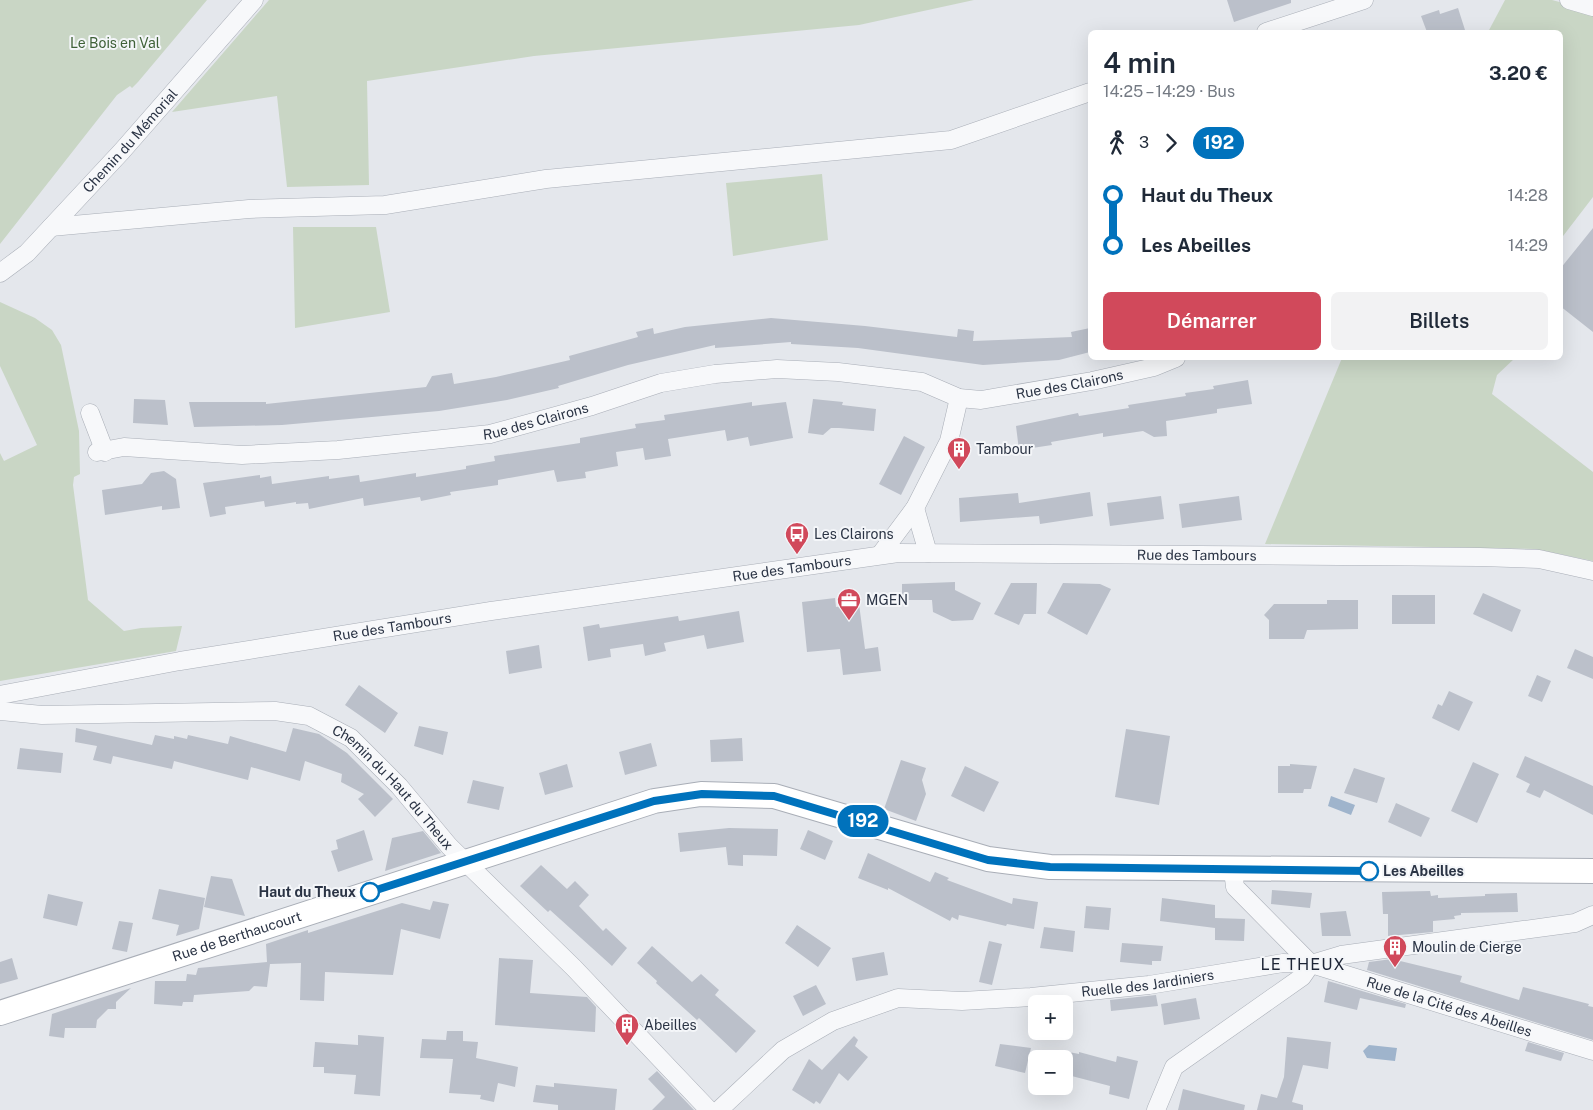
<!DOCTYPE html>
<html lang="fr">
<meta charset="utf-8">
<style>
body{margin:0;font-family:"Public Sans",sans-serif;background:#f2f2f3;color:#1f2937;height:100vh;display:flex;flex-direction:column;font-size:19px;white-space:nowrap}
*{box-sizing:border-box;margin:0}
p{font-size:16px;color:#747a83}
.icon{flex:none;width:28px;height:28px;fill:none;stroke:currentColor;stroke-width:2;stroke-linecap:round;stroke-linejoin:round}
.map{position:relative;flex:1;overflow:hidden}
.panel{position:absolute;left:1088px;top:30px;width:475px;height:330px;display:flex;flex-direction:column;background:#fff;border-radius:8px;box-shadow:0 5px 20px #0002}
.panel>*{flex:none}
.badge{padding:0 10px;border-radius:16px;font-size:18px;line-height:32px}
.fabs{position:absolute;left:1028px;top:995px;display:grid;gap:10px}
.fabs a{display:grid;place-items:center;width:45px;height:45px;border-radius:8px;background:#fff;box-shadow:0 5px 20px #0002;font-size:25px}
.map>.badge{position:absolute;translate:-50% -50%;box-shadow:0 0 0 2px #fff}
.legs{display:flex;align-items:center;gap:8px;height:55px;padding:0 15px;font-size:16px}
.legs p{margin-inline-start:auto}
.head{display:flex;align-items:center;justify-content:space-between;height:85px;padding:0 15px}
h1{font-size:28px;font-weight:600;line-height:38px}
.button{display:flex;gap:10px;margin-top:auto;padding:10px 15px}
.button a{flex:1;height:58px;border-radius:8px;background:#d1495b;color:#fff;font-size:20px;font-weight:600;line-height:58px;text-align:center}
.button a+a{background:#f2f2f3;color:#1f2937}
ul{padding:0 15px;list-style:none}
li{display:flex;align-items:center;gap:18px;height:50px;font-size:19px}
li i{display:grid;place-items:center;width:8px;height:100%;margin:0 6px;background:currentColor}
li i::after{content:'';width:12px;height:12px;margin:-6px;border:4px solid;border-radius:50%;background:#fff}
li p{margin-inline-start:auto}
li:first-child i{background:linear-gradient(#0000 50%,currentColor 0)}
li:last-child i{background:linear-gradient(currentColor 50%,#0000 0)}
.map>svg:first-child{display:block}
</style>
<div class="map">
<svg width="1593" height="1110" viewBox="0 0 1593 1110">
<rect width="100%" height="100%" fill="#e4e7ec"/>
<path fill="#c9d6c5" d="M0,0H207L138,82L132,88L130,86L117,95L0,244Z
M269,0H974L859,25L534,56L367,81L369,185L287,187L277,96L172,112Z
M1505,0H1552L1593,11V197L1560,240V32H1488Z
M822,174L828,240L733,256L726,183Z
M293,227H376L390,312L295,328Z
M0,302L35,318L52,330L61,345L79,431L80,474L74,477L73,485L88,600L124,631L141,628L182,626L176,651L0,681V453L4,461L37,445L0,366Z
M1342,358H1515L1497,375L1492,394L1593,472V561L1535,549L1265,544Z"/>
<path fill="#9fb4cc" d="M1331,796L1355,805L1351,815L1328,806Z
M1369,1045L1397,1048L1395,1061L1367,1058L1363,1051Z"/>
<path fill="#bbc0ca" d="M1227,0H1291V3L1234,22Z
M1458,8L1465,30L1456,32H1427L1421,16L1439,10L1440,14Z
M1593,228V332L1560,306V269Z
M771,318L865,326L957,337L958,329L974,331L973,341L1072,337L1071,332L1090,328V352L1059,360L983,365L858,348L791,344V342L715,348V345L628,365L558,386L559,388L507,400L439,411L282,425L194,427L189,402H266V404L426,387L432,376L452,373L454,384L496,377L570,360L569,356L638,337L636,332L653,328L654,334L685,327Z
M1248,380L1252,404L1217,409V413L1166,421L1167,436L1154,437L1143,431L1103,437V433L1051,442L1052,445L1019,450L1016,426L1078,413L1079,416L1129,408L1128,405L1186,396L1185,393L1214,389L1213,386Z
M134,399L165,400L168,425L133,423Z
M813,399L843,402L842,405L876,409L874,431L839,428H831L823,435L808,433Z
M752,402V406L786,402L793,438L750,446L748,437L727,441L725,430L668,439L671,456L645,460L643,448L616,452L618,466L585,472L586,478L557,482L554,470L498,480V485L450,492L451,495L421,501L420,497L364,506L363,498L309,509L308,503L296,504V502L265,507L264,501L225,507L226,514L210,517L203,483L260,475V478L271,476L272,484L329,476V479L359,475L360,482L416,473V477L466,469V466L495,461L494,456L580,443V438L636,428L635,424L665,420L664,415Z
M904,436L925,447L901,495L879,484Z
M164,471L176,479L180,508L162,510V506L105,515L102,490L142,484L151,473Z
M1090,492L1093,516L1040,524L1039,516L960,522L959,498L1018,493L1019,503Z
M1161,496L1164,519L1110,526L1107,503Z
M1239,496L1242,520L1182,528L1179,504Z
M955,582V590L981,603L973,620L952,621L933,612L932,600H902V584Z
M1011,583H1037L1036,614H1024L1019,625L994,614Z
M1063,583L1100,584L1111,589L1087,635L1047,613Z
M1483,593L1521,610L1512,632L1473,614Z
M1392,595H1435V624H1392Z
M835,598L836,607L859,604L865,649L878,647L881,671L843,675L840,649L807,652L802,602Z
M1327,600H1358V629L1307,630L1304,639H1269V620L1264,615L1274,604H1327Z
M739,611L744,642L707,649L704,635L664,643L666,651L645,656L643,644L610,649L611,657L588,661L583,627L599,624L600,628L678,616L679,621Z
M539,645L542,668L509,674L506,651Z
M1575,649L1593,657V679L1567,668Z
M1537,675L1551,681L1542,702L1528,696Z
M359,685L398,713L385,733L345,705Z
M1449,691L1473,702L1459,731L1432,718L1438,704L1442,706Z
M419,726L448,732L443,755L414,746Z
M76,728L152,745L155,735L174,739V736L187,739L188,735L228,744L230,736L286,752L293,728L319,734L347,753L393,799L375,817L358,799L364,794L341,782L342,774L305,761L300,781L251,767L248,780L174,761L172,769L113,756L111,764L93,760L97,746L75,742Z
M1126,729L1170,736L1159,805L1115,797Z
M742,738L743,761L711,762L710,740Z
M651,743L657,766L625,775L619,752Z
M20,748L63,753L61,773L17,769Z
M1525,756L1593,786V815L1544,790L1540,798L1526,792L1530,784L1516,777Z
M901,760L926,768L922,780L926,794L916,821L884,809Z
M1473,762L1499,774L1477,823L1451,811Z
M567,764L573,787L545,795L539,773Z
M1290,764L1317,766L1311,789H1304L1303,793H1278V766H1290Z
M965,766L999,782L984,812L951,796Z
M1354,768L1385,778L1377,803L1344,793Z
M473,780L504,787L499,810L467,803Z
M1396,803L1430,818L1421,837L1388,822Z
M729,828L778,829L777,856L743,855V866L728,865L726,847L680,852L678,833Z
M364,830L373,860L338,872L331,851L338,849L336,840Z
M808,830L833,841L825,860L800,849Z
M423,831L441,853L385,871L392,838Z
M868,853L930,882L935,872L949,878L947,880L1012,904L1013,898L1038,902L1034,929L1007,924L1006,926L959,915L958,920L952,917L950,921L888,888V890L858,878Z
M541,865L567,889L575,881L589,895L579,906L603,931L606,928L627,948L612,966L550,910L548,912L520,886Z
M211,876L232,879L245,916L204,907Z
M159,889L205,898L199,929L176,936L179,925L152,919Z
M1272,890L1312,893L1310,908L1271,904Z
M1430,891L1431,896L1438,895V898L1485,896V894L1517,893L1518,912L1461,913V915L1454,916L1455,919L1433,921V932L1388,936V914H1383L1382,892Z
M48,894L83,902L77,926L43,918Z
M1162,898L1215,905V928L1160,921Z
M433,901L449,904L440,939L401,929L393,975L325,972L324,1001L300,1000L301,963L270,964L267,987L254,986L249,991L194,995L193,1002H183L182,1006L154,1004L155,981H186L187,974L196,975L198,968L267,962L266,944L308,930V933L402,903L430,910Z
M1086,906L1111,908L1109,930L1084,928Z
M1346,911L1351,936H1322L1320,913Z
M1215,918L1245,919L1244,941L1215,940Z
M119,921L133,923L127,952L112,949Z
M797,925L831,948L818,967L785,943Z
M1044,927L1075,931L1073,952L1040,948Z
M989,941L1002,944L992,985L979,982Z
M1122,943L1163,946L1161,961H1152V965L1120,962Z
M652,946L692,982L701,974L719,990L715,995L756,1031L736,1053L699,1018L697,1020L656,983L657,981L637,963Z
M884,952L888,975L856,981L852,958Z
M12,958L18,979L0,984V962Z
M499,958L533,960L530,993L587,997L596,1007L595,1032L495,1025Z
M1392,959L1462,976L1460,982L1519,1000L1523,987L1589,1004L1588,1006L1593,1007V1040L1367,970L1369,962Z
M1328,981L1406,1004L1405,1008L1360,998L1357,1010L1324,1002Z
M816,985L826,1004L803,1016L793,996Z
M131,988L116,1002V1009H108L97,1020L96,1028H65L64,1038L49,1036L52,1014Z
M1156,995L1158,1006L1111,1011L1110,1000Z
M1196,998L1200,1019L1164,1025L1161,1004Z
M447,1031H463V1041L478,1042L476,1058L518,1067L515,1087L498,1083L494,1102L480,1099L481,1095L449,1093L453,1059L420,1058L422,1039L446,1040Z
M358,1035L384,1037L380,1096L354,1094L356,1075L324,1073V1067H313L315,1042L358,1045Z
M854,1036L858,1040L855,1046L868,1057L848,1081L839,1073L820,1104L816,1101L814,1104L792,1090L809,1059L822,1070Z
M1287,1037L1331,1042L1328,1069L1303,1065L1292,1102L1303,1105V1110H1257L1261,1094L1277,1098L1284,1077Z
M1528,1042L1564,1053L1561,1061L1525,1051Z
M1000,1044L1031,1048L1025,1073L995,1066Z
M1064,1051L1079,1054V1052L1116,1062L1117,1056L1138,1061L1129,1099L1109,1094L1110,1086L1064,1074Z
M657,1071L694,1110H652L665,1097L648,1079Z
M554,1083L617,1089L615,1110H558V1105L533,1102L536,1085L554,1087Z
M1183,1089L1245,1105L1244,1110H1178Z"/>
<g fill="none" stroke-linecap="round" stroke-linejoin="round">
<g stroke="#a9aeb7" stroke-width="19">
<g id="minor">
<path d="M1569,0L1593,7"/>
<path d="M1266,32L1364,0"/>
<path d="M51,227L249,209L385,205L546,179L951,140L1090,92"/>
<path id="s1" d="M0,273L27,253L122,151L254,0"/>
<path d="M90,413L105,452"/>
<path id="s2" d="M97,452L124,447L242,455L338,450L490,434L592,406L661,383L715,374L777,369L838,372L922,382L959,398L981,400L1092,381L1154,367L1176,358"/>
<path d="M915,508L928,553"/>
<path d="M880,555L915,508L949,441L959,398"/>
<path id="s3" d="M0,695L180,661L491,611L898,553L1480,557L1539,559L1593,571"/>
<path id="s4" d="M0,711L42,715L275,711L309,716L351,738L399,786L449,846L574,968L709,1110"/>
<path id="s5" d="M1233,870L1235,887L1311,964L1593,1051"/>
<path id="s6" d="M719,1110L783,1050L833,1021L898,998L962,1001L1031,997L1149,985L1283,963L1311,964L1341,955L1575,923L1593,915"/>
<path d="M1156,1110L1174,1067L1302,977L1311,964"/>
</g>
</g>
<g stroke="#a9aeb7" stroke-width="26">
<g id="secondary">
<path id="s7" d="M0,1013L654,801L701,794L774,796L988,859L1050,867L1593,871"/>
</g>
</g>
<use href="#minor" stroke="#f7f8fa" stroke-width="18"/>
<use href="#secondary" stroke="#fff" stroke-width="24"/>
</g>
<g fill="none" stroke-linecap="round" stroke-linejoin="round">
<g stroke="#fff" stroke-width="11">
<path id="line-1" d="M370,892L654,801L702,794L774,796L988,860L1050,867L1369,871"/>
</g>
<use href="#line-1" stroke="#0072bc" stroke-width="8"/>
</g>
<defs>
<g id="building-pin" transform="scale(1.25)"><path d="M0 17L-7.5 6A9.5 9.5 0 1 1 7.5 6Z" fill="#d1495b" stroke="#f4f6f9"/><path d="M-4-6H4V6H1V3H-1V6H-4ZM-2.5-4.3h1.7v1.8h-1.7ZM.8-4.3h1.7v1.8H.8ZM-2.5-1h1.7V.8h-1.7ZM.8-1h1.7V.8H.8Z" fill="#fff"/></g>
<g id="bus-pin" transform="scale(1.25)"><path d="M0 17L-7.5 6A9.5 9.5 0 1 1 7.5 6Z" fill="#d1495b" stroke="#f4f6f9"/><path d="M-5-6H5V4H4V6H2V4H-2V6H-4V4H-5ZM-3.5-4V0h7V-4ZM-3.5 1.2v1.5H-2V1.2ZM2 1.2v1.5H3.5V1.2Z" fill="#fff"/></g>
<g id="office-pin" transform="scale(1.25)"><path d="M0 17L-7.5 6A9.5 9.5 0 1 1 7.5 6Z" fill="#d1495b" stroke="#f4f6f9"/><path d="M-6-3h4V-5.5h4V-3h4V5H-6ZM-1-4.5V-3h2v-1.5ZM-6 0V1H6V0Z" fill="#fff"/></g>
</defs>
<g fill-rule="evenodd">
<use href="#building-pin" x="959" y="449"/>
<use href="#bus-pin" x="797" y="534"/>
<use href="#office-pin" x="849" y="600"/>
<use href="#building-pin" x="1395" y="947"/>
<use href="#building-pin" x="627" y="1025"/>
</g>
<g fill="#fff" stroke="#0072bc" stroke-width="2.5">
<circle cx="1369" cy="871" r="9"/>
<circle cx="370" cy="892" r="9"/>
</g>
<g text-anchor="middle" stroke-width="4" stroke-linejoin="round" paint-order="stroke">
<g font-size="14" fill="#3f6138" stroke="#f4f6f9">
<text x="115" y="48">Le Bois en Val</text>
</g>
<g font-size="14" fill="#2b3445" stroke="#f4f6f9">
<text dy="5" stroke="none"><textPath href="#s1" startOffset="186">Chemin du Mémorial</textPath></text>
<text dy="5" stroke="none"><textPath href="#s2" startOffset="988">Rue des Clairons</textPath></text>
<text dy="5" stroke="none"><textPath href="#s2" startOffset="442">Rue des Clairons</textPath></text>
<text dy="5" stroke="none"><textPath href="#s3" startOffset="1208">Rue des Tambours</textPath></text>
<text dy="5" stroke="none"><textPath href="#s3" startOffset="802">Rue des Tambours</textPath></text>
<text dy="5" stroke="none"><textPath href="#s3" startOffset="398">Rue des Tambours</textPath></text>
<text dy="5" stroke="none"><textPath href="#s4" startOffset="421">Chemin du Haut du Theux</textPath></text>
<text dy="5" stroke="none"><textPath href="#s7" startOffset="249">Rue de Berthaucourt</textPath></text>
<text dy="5" stroke="none"><textPath href="#s6" startOffset="465">Ruelle des Jardiniers</textPath></text>
<text dy="5" stroke="none"><textPath href="#s5" startOffset="270">Rue de la Cité des Abeilles</textPath></text>
</g>
<g font-size="14" fill="#2b3445" stroke="#f4f6f9" text-anchor="start">
<text x="976" y="454">Tambour</text>
<text x="814" y="539">Les Clairons</text>
<text x="866" y="605">MGEN</text>
<text x="1412" y="952">Moulin de Cierge</text>
<text x="644" y="1030">Abeilles</text>
</g>
<g font-size="14" font-weight="bold" fill="#2b3445" stroke="#f4f6f9" text-anchor="start">
<text x="1383" y="876">Les Abeilles</text>
<text x="356" y="897" text-anchor="end">Haut du Theux</text>
</g>
<g font-size="16" letter-spacing="1" fill="#1d2536" stroke="#f4f6f9">
<text x="1303" y="970">LE THEUX</text>
</g>
</g>
</svg>
<div class="fabs">
<a>+</a>
<a>−</a>
</div>
<b class="badge" style="left:863px;top:821px;background:#0072bc;color:#fff">192</b>
<section class="panel">
<div class="head"><div><h1>4 min</h1><p>14:25 – 14:29 · Bus</p></div><b>3.20 €</b></div>
<div class="legs"><svg class="icon" aria-label="walk" viewBox="0 0 24 24"><circle cx="13" cy="4" r="2"/><path d="M13 8l-2 6 4 7M11 14l-3 7M7 12l3-4h3l4 4"/></svg>3<svg class="icon" aria-label="forward" viewBox="0 0 24 24"><path d="M9 5l7 7-7 7"/></svg><b class="badge" style="background:#0072bc;color:#fff">192</b></div>
<ul>
<li><i style="color:#0072bc"></i><b>Haut du Theux</b><p>14:28</p></li>
<li><i style="color:#0072bc"></i><b>Les Abeilles</b><p>14:29</p></li>
</ul>
<div class="button"><a>Démarrer</a><a>Billets</a></div>
</section>
</div>
